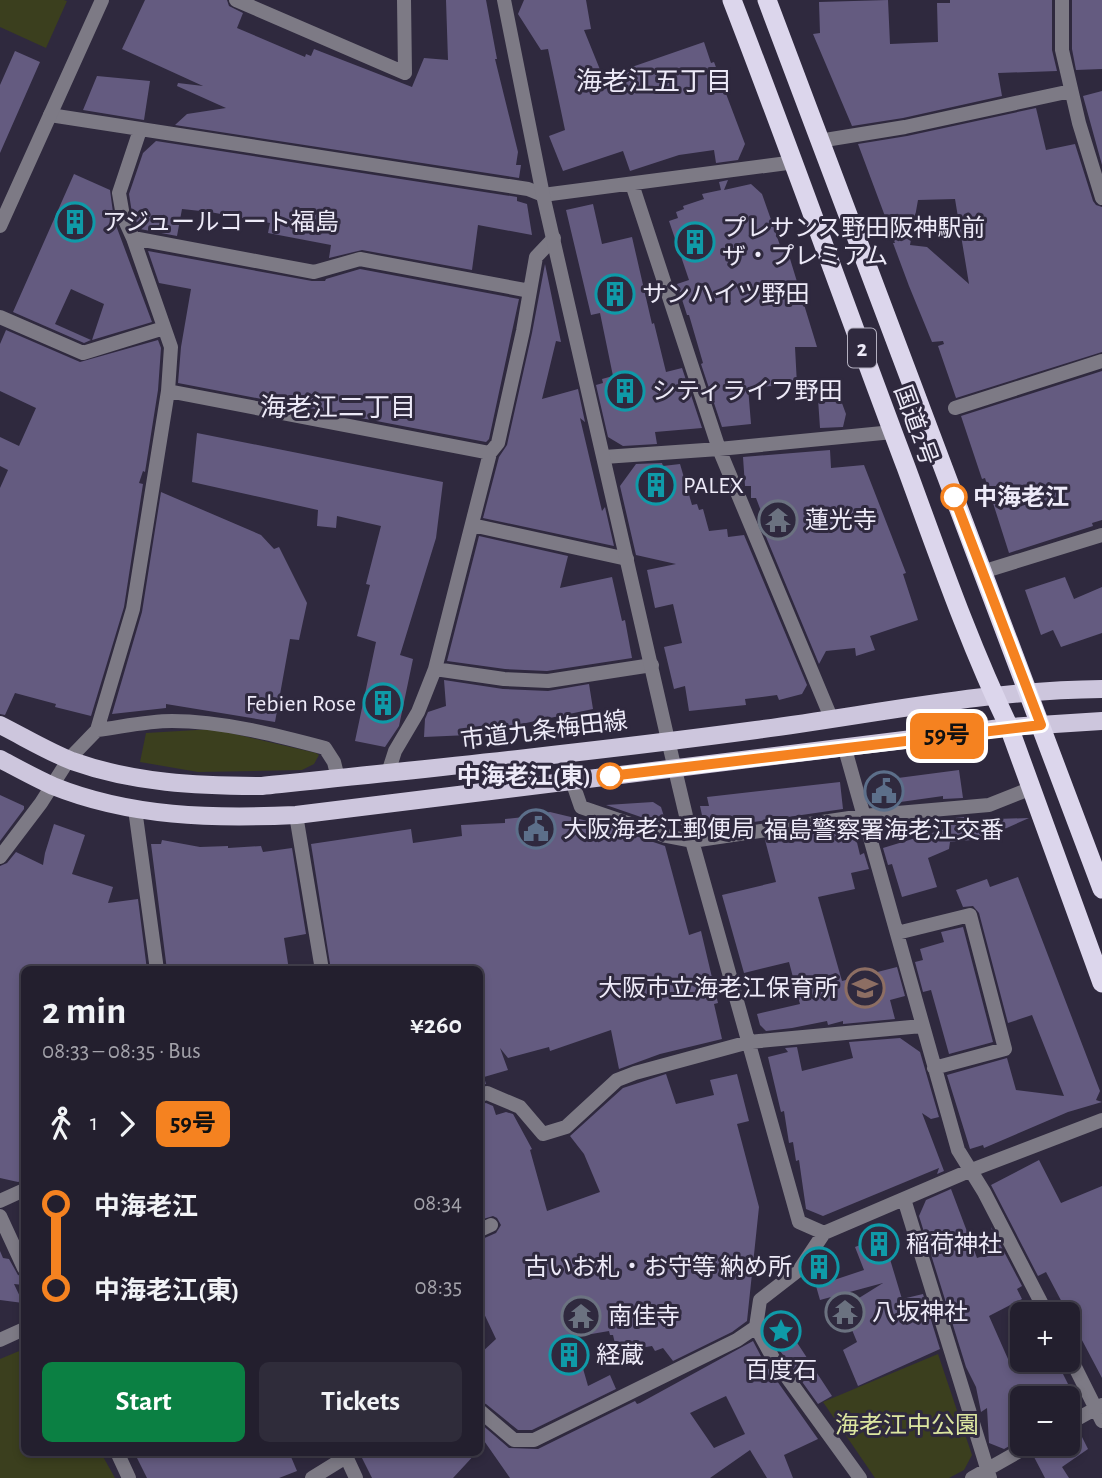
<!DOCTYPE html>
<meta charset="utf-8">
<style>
body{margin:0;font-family:"Alegreya Sans","Noto Sans JP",sans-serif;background:#2f2c3a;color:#f1f3f6;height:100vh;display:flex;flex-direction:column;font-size:26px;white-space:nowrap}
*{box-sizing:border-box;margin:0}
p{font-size:23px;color:#a3a2aa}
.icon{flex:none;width:38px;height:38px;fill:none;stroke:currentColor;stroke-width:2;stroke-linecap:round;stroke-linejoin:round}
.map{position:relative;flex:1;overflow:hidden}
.drawer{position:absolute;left:21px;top:966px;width:462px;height:490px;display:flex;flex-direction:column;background:#231f2e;border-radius:10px;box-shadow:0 4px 10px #0003,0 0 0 2px #403d4a}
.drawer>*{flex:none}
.badge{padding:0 14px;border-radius:10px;font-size:24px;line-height:46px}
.fabs{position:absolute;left:1010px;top:1302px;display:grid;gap:14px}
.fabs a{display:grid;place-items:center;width:70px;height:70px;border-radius:10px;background:#231f2e;box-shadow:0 4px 10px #0003,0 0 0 2px #403d4a;font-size:35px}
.map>.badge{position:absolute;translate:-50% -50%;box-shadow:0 0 0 4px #fff}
.legs{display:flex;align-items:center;gap:10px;height:77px;padding:0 21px;font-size:23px}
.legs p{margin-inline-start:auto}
.headline{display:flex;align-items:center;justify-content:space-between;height:119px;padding:0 21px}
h1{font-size:38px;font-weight:700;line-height:52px}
.button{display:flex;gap:14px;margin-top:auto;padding:14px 21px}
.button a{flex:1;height:80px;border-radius:10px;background:#0b8043;color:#fff;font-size:28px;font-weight:700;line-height:80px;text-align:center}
.button a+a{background:#2f2c3a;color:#f1f3f6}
ul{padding:0 21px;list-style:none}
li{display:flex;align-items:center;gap:24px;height:84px;font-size:26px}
li i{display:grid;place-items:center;width:10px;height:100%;margin:0 9px;background:currentColor}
li i::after{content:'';width:18px;height:18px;margin:-9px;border:5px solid;border-radius:50%;background:#231f2e}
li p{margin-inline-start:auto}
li:first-child i{background:linear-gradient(#0000 50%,currentColor 0)}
li:last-child i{background:linear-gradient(currentColor 50%,#0000 0)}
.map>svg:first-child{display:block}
</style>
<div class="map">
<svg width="1102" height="1478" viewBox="0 0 1102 1478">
<rect width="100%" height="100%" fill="#2f293e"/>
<path fill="#3b3f1e" d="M0,0H64L67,1L46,48L0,27Z
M213,729L316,753L319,755L314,764L302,770L198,772L140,762L146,733Z
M24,1349V1452L101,1453L115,1478H0V1359Z
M938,1354L972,1455L964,1470L949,1478H875L823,1402Z"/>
<path fill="#645b80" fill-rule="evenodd" d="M145,0H227L229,6L243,13L237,28L305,57L306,54L311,56L314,49L412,87L424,58L448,60L446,0H486L497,59H495L518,152L516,165H521L519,178L175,125L187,114L226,108L177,86L178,83L203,86L122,49Z
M524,0H586L591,29L584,30L603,77L704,42L711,63L714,62L745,144L738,160L716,163L714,150L679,155L630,171L623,151L563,171L549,136L565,130L548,49L541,50L518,14Z
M888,0L890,44L938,42L937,3H950V0H1052V50L1057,71L998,73L1002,96L903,118L852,126L813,34L820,33L819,2Z
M1072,0H1102V69L1076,70L1072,49Z
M15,51L40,62L0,153V85Z
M97,76L150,81L144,120L83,110Z
M1102,91V165L1083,96Z
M1036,108L1046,150L1075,144L1093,201L1096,205L1102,207V352L956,398L938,346L944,344L943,341L932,342L909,286L893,243H895L858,144L907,136ZM955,199L969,284L927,247L910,245L918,200Z
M156,141L517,197V201L527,204L532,235L478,225L472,270L362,250L329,258L331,245L268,233L270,223L210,212L182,209L177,236L140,229L132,213L129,194L143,153Z
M74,174L110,190L114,220L152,322L92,340L104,304L71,289L55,324L91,340L84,343L13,312Z
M728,180L724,190L751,184L762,194L782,251L787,249L817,347H795L797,385L748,387L751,424L722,427L701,364L703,363L689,315H687L677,284L689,280L669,221L678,218L676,212L684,209L683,206L704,199L702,194L721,190L719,182Z
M593,204L602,244L632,237L652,324L654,323L666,372L682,368L702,428L655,432L657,444L623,446L608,437L596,385L603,383L602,379L613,376L600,313L591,315L566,210Z
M148,251L312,281H325L326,279L360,269L519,299L489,439L486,442L178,383L181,347L191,289L159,283Z
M545,264L561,342L556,341L542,399L578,389L585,422L580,418L602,511L605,507L614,546L483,518L499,457L507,445L532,333Z
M6,330L80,362L158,340L161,348L158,390L145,472L143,471L139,483L143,484L124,607L91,716L55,707L56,704L15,693L5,715L0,714V488L8,470L0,466V437L19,446L36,408L0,391V344Z
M1102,371V520L1092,523L1093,526L1009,553L985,478L982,479L961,416Z
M833,379L846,414L843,427L820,428L817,384Z
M197,433L443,482L436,538L400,655L413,659L399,726L385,747L355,741L376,642L357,636L370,585L366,584L381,526L337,516L336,528L317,526L318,510L192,482Z
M830,450L831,468L864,465L906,573L903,574L918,620L870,636L875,650L856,656L855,648L826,651L819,664L764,532H769L756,498H751V486H745L743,457Z
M662,463L663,466L680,464L692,505L697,504L699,510L703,509L709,531L727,529L728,537L744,535L807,685L802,694L779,700L777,695L745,699L746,705L689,711L685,686L674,689L664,647L682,643L673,604L655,608L647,570L676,564L636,555L620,486L636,464Z
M161,492L261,535L274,549L279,547L307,603L299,640L290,639L275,722L166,704V708L112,714L142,612Z
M479,536L568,556L560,588L612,577L622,621L625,620L632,658L547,671L505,669L447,661Z
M1065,577L1074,599L1102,587V633L1061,647L1053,630L1041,635L1025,590Z
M444,680L503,689L548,691L589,684L593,709L469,735L424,737L425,719L428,712L446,706Z
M959,770L963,798L943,799V796L879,805L875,781Z
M840,782L843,809L705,829L700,806H709L707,797Z
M0,795L24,806V809L0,841Z
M653,802L661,807L667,826L606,805Z
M550,812L600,824L665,846L689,935L701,931L718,1003L714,1004L722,1039L660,1054L619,1069L611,1030L550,1051L549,1047L508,1058L500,1048L508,1070L484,1077L486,1084L480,1085V970H331L311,844L411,829L413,843L462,836L461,825L505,823V819L524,817V815Z
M965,817L966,820L1029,818L982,839L950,842L949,849L928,858L937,887L902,897L892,864L888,865L883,848L945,829V819Z
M54,824L85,835L72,874L113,887L108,903L138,899L147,970H24V1180L18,1182L0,1178V866L7,863L16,852L43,865L45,853Z
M845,828L846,832L854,830L860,855L864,853L869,869L851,873L855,889L818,897L842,981L897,967L905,996L890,1000L895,1019L843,1024V1021L828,1025L827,1021L792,1028L766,1031L760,1025L757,1014L800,1004L789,962L744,973L722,895L776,882L765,840Z
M162,840L200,847L228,846V848L261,846L263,852L292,848L306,934L284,938L289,970H167L151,844H161Z
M1018,877L1100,1091L1096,1100L1102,1102L1068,1112L984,1148L983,1145L970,1149L947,1075L1007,1058L1016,1090L1064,1096L1032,1015L1008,1023L979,913L973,906L963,907L956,890L987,879L990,887Z
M963,927L993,1042L949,1054L931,990L923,992L915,962L923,960L920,949L944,942L941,932Z
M900,1038L920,1052L939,1117L931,1119L922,1113L944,1171L937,1174L939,1168L823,1216L806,1209L799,1160L796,1161L793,1142L789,1143L784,1111L781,1112L768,1057L788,1052L785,1048L797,1047L802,1071L853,1058L849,1042Z
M666,1074L676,1104L714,1095L710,1080L737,1074L749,1121L737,1124L759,1207L747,1321L732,1332L673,1361L663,1348L655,1351L652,1346L617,1352L613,1335H610L609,1331L574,1337L588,1386L610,1375L616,1389L532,1430H518L486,1404L480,1402V1354L496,1339L480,1305V1240L496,1233L501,1225L497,1218L493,1216L480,1220V1104L486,1103L493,1106L496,1115L506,1112L513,1114L532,1149L530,1150L547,1211L600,1192L584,1154L570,1136L623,1088Z
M1039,1160L1061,1203L1102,1186V1378L1046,1272L1038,1276L991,1185Z
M951,1189L977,1258L998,1251L991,1227L1022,1286L1017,1289L1022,1299L989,1316L1008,1359L1022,1352V1360H1056L1075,1398H1022V1439L1004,1449L989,1443L987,1408L981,1412L976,1387L966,1367L919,1216L926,1200Z
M883,1236L902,1299L923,1294L940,1349L858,1386L843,1350L857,1342L843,1308L883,1283L820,1300L816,1286L864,1270L855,1247Z
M0,1251L3,1258L9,1259L18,1275L24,1277V1285L14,1284L23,1303L0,1300Z
M794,1338L832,1396L818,1404L778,1348Z
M753,1341L765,1364L818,1439L784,1455L793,1478H767L750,1450L710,1478H510L480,1435V1423L509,1448L538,1449L635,1401L637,1404L640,1403ZM726,1396L745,1434L714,1448L690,1413Z
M1078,1429L1088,1449L1062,1467L1069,1478H1045L1034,1457L1060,1444H1068V1434Z
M134,1452H289L297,1471L279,1478H147Z
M359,1452H477L453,1478H372Z"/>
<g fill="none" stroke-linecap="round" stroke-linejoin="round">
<path stroke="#7d7a85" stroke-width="14" d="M955,408L1102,361"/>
<path stroke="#7d7a85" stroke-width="14" d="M236,0L405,73L404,0
M1062,0V50L1079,123L1102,198
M50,115L528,189L543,195L795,162
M819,141L905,127L1071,91
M632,184L719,449L832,720
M133,238L314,272L360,259L530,291
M0,317L83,353L164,328
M168,391L490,453
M604,457L719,449L893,432
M472,525L627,559
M982,572L1102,535
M435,669L504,679L548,681L652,665
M97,730C121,727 147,721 172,721C222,721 276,735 325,748L334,762L338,778
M668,740L692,841L799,1222L824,1233L969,1171L1102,1120
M845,749L958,1150L984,1192L1047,1314
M388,773L395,751L418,712L435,669L490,453L498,443L523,331L536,257L554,238
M572,781L581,807L666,836L692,841L863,816L989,805L1032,788
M135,809L157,970
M296,815L322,970
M0,857L41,803L69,759L97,730L133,609L168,391L171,347L133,238L123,216L119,193L140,130
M897,933L970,915L1005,1049L934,1068
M480,1095L487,1093L520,1107L543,1134L566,1127L617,1080L635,1073L749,1042L922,1026
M904,1199L990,1478
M0,1201L24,1190
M0,1216L24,1268
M480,1230L491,1225
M824,1233L800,1269L760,1300L756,1327L773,1358L860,1478
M0,1340L24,1329
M1068,1353L1102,1421
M480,1411L514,1440H534L737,1340L756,1327
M1068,1424L1102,1405
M117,1452L129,1478
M344,1452L356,1478
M312,1478L346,1457
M972,1478L1032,1444"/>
<path stroke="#7d7a85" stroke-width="14" d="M504,0L543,195L668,740
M0,226L102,0"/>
<path stroke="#cdc6dd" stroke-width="18" d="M0,725C24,737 47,751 72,761C134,783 197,786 262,786C426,769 592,752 756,730C871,715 986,690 1102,689
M0,759C17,768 35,778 53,786C130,817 213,819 296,815L1009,727L1102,721"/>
<path stroke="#dcd6ec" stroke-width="19" d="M732,0C792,155 847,311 906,467C938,554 969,644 1009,727L1102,983
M767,0L1102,889"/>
</g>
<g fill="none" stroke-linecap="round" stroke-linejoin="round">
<g stroke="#fff" stroke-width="16">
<path id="line-1" d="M610,776L1041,725L954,497"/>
</g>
<use href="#line-1" stroke="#f58220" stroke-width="10"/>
</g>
<defs>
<g id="building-ring" transform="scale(2.0125)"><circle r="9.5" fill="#2f293e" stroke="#0f9aa8" stroke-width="1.5"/><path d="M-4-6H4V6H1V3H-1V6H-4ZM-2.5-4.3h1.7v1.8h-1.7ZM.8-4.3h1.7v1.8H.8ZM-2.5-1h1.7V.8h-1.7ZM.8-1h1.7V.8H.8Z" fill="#0f9aa8"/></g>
<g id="temple-ring" transform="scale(2.0125)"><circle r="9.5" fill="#2f293e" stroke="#6b7280" stroke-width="1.5"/><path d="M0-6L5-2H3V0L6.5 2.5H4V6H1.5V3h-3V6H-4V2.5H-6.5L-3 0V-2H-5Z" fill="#6b7280"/></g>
<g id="civic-ring" transform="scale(2.0125)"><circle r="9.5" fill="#2f293e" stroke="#5c6f8a" stroke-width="1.5"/><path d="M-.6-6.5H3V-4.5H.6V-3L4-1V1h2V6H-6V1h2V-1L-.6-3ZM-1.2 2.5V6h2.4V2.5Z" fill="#5c6f8a"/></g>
<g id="school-ring" transform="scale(2.0125)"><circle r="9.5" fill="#2f293e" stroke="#8d6e63" stroke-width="1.5"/><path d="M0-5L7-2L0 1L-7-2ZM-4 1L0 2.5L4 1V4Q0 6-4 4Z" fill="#8d6e63"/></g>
<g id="sight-ring" transform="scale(2.0125)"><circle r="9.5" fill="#2f293e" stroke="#0f9aa8" stroke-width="1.5"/><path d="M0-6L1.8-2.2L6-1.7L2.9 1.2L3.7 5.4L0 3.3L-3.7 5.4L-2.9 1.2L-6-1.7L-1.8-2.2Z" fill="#0f9aa8"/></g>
</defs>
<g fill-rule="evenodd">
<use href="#building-ring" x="75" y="222"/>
<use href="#building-ring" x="695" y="242"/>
<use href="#building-ring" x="615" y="294"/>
<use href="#building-ring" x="625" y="391"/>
<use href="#building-ring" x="656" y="485"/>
<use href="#temple-ring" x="778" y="520"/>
<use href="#building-ring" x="383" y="703"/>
<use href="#civic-ring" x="884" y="791"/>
<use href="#civic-ring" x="536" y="829"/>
<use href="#school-ring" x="865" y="988"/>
<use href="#building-ring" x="879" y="1244"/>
<use href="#building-ring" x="819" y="1267"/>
<use href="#temple-ring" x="845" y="1312"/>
<use href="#temple-ring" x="581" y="1316"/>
<use href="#sight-ring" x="781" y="1331"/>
<use href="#building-ring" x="569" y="1355"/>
</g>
<g fill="#fff" stroke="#f58220" stroke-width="3.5">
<circle cx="954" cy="497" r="12"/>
<circle cx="610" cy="776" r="12"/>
</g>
<g text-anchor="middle" stroke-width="6" stroke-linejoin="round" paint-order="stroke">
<rect fill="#2f293e" stroke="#b4b0c0" stroke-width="2" x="848" y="328.5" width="28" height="39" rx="5"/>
<g font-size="23" font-weight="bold" fill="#edeaf8">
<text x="862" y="356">2</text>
</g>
<g font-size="24" fill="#edeaf8" stroke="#2f293e" text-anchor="start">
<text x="102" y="230">アジュールコート福島</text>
<text x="722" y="236">プレサンス野田阪神駅前<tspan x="722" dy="28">ザ・プレミアム</tspan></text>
<text x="642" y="302">サンハイツ野田</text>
<text x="652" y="399">シティライフ野田</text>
<text x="683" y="493">PALEX</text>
<text x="805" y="528">蓮光寺</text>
<text x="356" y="711" text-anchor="end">Febien Rose</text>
<text x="563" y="837">大阪海老江郵便局</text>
<text x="884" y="838" text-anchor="middle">福島警察署海老江交番</text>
<text x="838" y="996" text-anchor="end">大阪市立海老江保育所</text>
<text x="906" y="1252">稲荷神社</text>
<text x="792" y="1275" text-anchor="end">古いお札・お守等 納め所</text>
<text x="872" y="1320">八坂神社</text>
<text x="608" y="1324">南佳寺</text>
<text x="596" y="1363">経蔵</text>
<text x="781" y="1378" text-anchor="middle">百度石</text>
</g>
<g font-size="24" fill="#edeaf8" stroke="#2f293e">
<text transform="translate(916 425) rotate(70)" y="8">国道2号</text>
<text transform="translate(544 730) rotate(-7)" y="8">市道九条梅田線</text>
</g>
<g font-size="24" font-weight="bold" fill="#edeaf8" stroke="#2f293e" text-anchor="start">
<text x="973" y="505">中海老江</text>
<text x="591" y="784" text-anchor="end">中海老江(東)</text>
</g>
<g font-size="24" fill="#dce6a0" stroke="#2f293e">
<text x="907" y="1433">海老江中公園</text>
</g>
<g font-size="26" fill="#edeaf8" stroke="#2f293e">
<text x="654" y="90">海老江五丁目</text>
<text x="338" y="416">海老江二丁目</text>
</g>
</g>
</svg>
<div class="fabs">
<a>+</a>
<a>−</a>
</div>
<b class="badge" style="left:947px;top:736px;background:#f58220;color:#111">59号</b>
<section class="drawer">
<div class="headline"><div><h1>2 min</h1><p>08:33 – 08:35 · Bus</p></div><b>¥260</b></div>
<div class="legs"><svg class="icon" aria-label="walk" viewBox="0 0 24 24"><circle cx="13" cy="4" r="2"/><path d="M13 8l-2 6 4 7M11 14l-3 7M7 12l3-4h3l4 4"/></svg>1<svg class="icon" aria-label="forward" viewBox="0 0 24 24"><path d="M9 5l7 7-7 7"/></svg><b class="badge" style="background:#f58220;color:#111">59号</b></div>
<ul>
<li><i style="color:#f58220"></i><b>中海老江</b><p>08:34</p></li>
<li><i style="color:#f58220"></i><b>中海老江(東)</b><p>08:35</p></li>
</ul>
<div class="button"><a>Start</a><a>Tickets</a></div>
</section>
</div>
